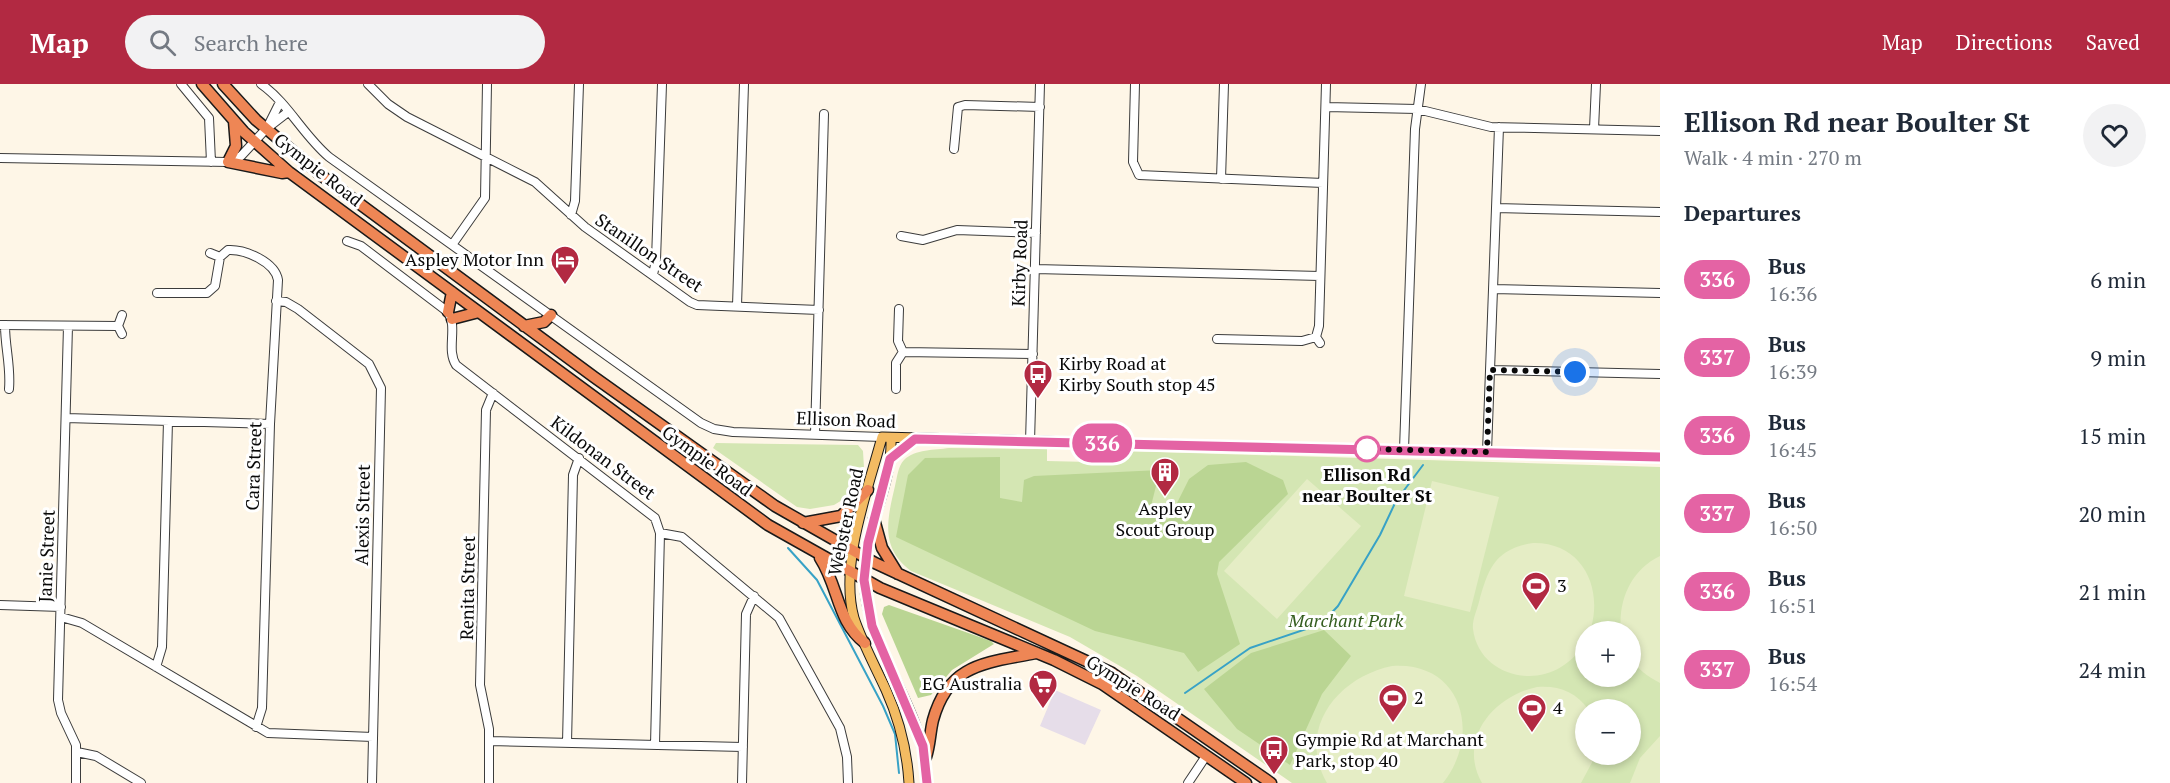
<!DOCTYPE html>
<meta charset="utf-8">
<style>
body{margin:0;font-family:"PT Serif",serif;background:#f2f2f3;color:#1f2937;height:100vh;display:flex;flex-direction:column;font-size:22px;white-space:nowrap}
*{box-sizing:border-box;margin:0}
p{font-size:20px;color:#747a83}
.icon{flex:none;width:33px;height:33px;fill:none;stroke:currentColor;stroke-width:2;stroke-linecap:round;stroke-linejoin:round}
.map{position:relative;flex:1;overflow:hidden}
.sheet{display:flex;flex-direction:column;background:#fff;width:510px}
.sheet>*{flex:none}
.badge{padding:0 12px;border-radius:20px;font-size:21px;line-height:39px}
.controls{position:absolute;left:1575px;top:537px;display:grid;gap:12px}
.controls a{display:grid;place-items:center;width:66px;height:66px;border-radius:50%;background:#fff;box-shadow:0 3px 9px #0003;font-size:30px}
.you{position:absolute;width:30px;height:30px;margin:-15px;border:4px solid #fff;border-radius:50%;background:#1a73e8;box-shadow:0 0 0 9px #1a73e833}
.map>.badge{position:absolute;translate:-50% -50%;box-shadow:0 0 0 3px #fff}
h2{padding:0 24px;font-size:22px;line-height:54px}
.round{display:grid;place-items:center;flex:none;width:63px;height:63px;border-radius:32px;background:#f2f2f3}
.overview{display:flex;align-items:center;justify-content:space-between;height:102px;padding:0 24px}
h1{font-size:28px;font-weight:700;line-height:45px}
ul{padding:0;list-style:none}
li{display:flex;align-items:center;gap:18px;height:78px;padding:0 24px}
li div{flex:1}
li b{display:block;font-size:22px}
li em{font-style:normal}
li .badge{min-width:66px;font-weight:700;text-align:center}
header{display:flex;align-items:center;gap:36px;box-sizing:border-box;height:84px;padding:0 30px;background:#b22942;color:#fff}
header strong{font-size:28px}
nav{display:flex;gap:33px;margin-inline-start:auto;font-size:21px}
.search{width:420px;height:54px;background:#f2f2f3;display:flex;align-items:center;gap:15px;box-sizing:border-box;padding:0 21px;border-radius:33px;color:#747a83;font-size:22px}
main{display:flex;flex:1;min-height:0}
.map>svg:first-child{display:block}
</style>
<header>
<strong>Map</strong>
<div class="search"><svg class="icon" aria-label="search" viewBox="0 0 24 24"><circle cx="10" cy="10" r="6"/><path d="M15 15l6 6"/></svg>Search here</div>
<nav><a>Map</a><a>Directions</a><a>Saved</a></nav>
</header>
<main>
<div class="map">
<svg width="1660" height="699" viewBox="0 0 1660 699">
<rect width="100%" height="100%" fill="#fef6e7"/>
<path fill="#e6dde9" d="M1055,606L1101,626L1085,661L1040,642Z"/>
<path fill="#d4e6b3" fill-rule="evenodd" d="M716,359L858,361L863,367L864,384L857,407L834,421L810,425L797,423L713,364Z
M949,364L1047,365V377L1090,378L1091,366L1660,383V699H1292L1137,592L1070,553L911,487C880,464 887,436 895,402C897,394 898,382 904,376C915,365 935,366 949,364ZM1586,548H1630V592H1586ZM1586,626H1630V670H1586Z"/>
<path fill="#bad593" d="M1000,373V414L1022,418L1024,396L1034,392L1160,386L1152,418L1157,437L1169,435L1189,395L1208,381L1246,378L1283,396L1288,410L1219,478L1217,490L1240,560L1198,588L1184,569L1095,547L896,453L908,391L925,374Z
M889,521L991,557L994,560L952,586L931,611L918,614L882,530L884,523Z
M1324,546L1351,572L1322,610L1290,681L1237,645L1204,605L1251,569Z"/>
<path fill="#e5edc5" d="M1307,395L1361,442L1277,535L1224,487Z
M1432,397L1499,413L1470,528L1404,512Z
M1533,459C1581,458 1603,502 1591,544L1590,547L1586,548C1586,563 1574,575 1561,583C1527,604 1478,587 1473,545C1472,536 1477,526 1479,518C1488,485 1495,465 1533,459Z
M1660,472V599C1633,584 1630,577 1630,548L1621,547C1618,516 1631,486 1660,472Z
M1392,582C1462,577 1482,650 1443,699H1327C1296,645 1338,593 1392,582Z
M1537,603C1558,601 1576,608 1588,625L1586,626V670L1596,671L1581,699H1482C1457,655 1494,612 1537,603Z
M1660,652V699H1630L1640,674Z"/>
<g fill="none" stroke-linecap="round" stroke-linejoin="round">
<path stroke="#38a2c6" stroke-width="2" d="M788,464L817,496L883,622L895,650L899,689
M1185,609L1250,564L1321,540L1338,522L1380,451L1396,417L1423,381"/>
<g stroke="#3c3c3c" stroke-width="10">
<path id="minor" d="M181,0L209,34L211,78
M261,0C288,19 303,51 329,73L701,339L714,345L733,348L882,353
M368,0L388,20L407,33L535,98L585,143L690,218L697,221L819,226
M1135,0L1133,78L1139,91L1323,99
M1326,23L1417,25L1491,43L1660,47
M267,44L280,18
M1594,45L1596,0
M954,65L958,23L965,21L1040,23
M0,74L228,78L241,72L266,45L288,28
M1221,95L1224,0
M1496,124L1660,128
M571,131L575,117L579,0
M901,152L923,156L957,146L1036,149
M347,157L361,162L448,228C458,244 446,265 456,281L655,434L660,449L655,661
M452,161L485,114L487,0
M210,169L220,173L228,166C245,165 275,178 278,196L270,340L262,624L256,643
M1035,185L1320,192
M653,191L656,176L662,0
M1493,205L1660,209
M157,209H207L215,202L220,173
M276,217L286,218L298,225L369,280L381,304L372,699
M737,222L744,0
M122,231L118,242L122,250
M0,241L118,242
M5,241C5,264 11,282 9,305
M68,242L58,616L61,629L76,661V699
M1217,255L1302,257L1316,253
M1320,259L1316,253L1319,242L1326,0
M903,268L1033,270
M1490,286L1660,290
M896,305V279L903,268L898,257L899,225
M66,334L270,340
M815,350L824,30
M1030,358L1040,0
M1404,366L1415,45L1421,0
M1487,368L1499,43
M660,449L682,453L779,534L840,644L847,673L848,699
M0,521L61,523
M61,533L82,539L268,649L373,653
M156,583L162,563L168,337
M490,657L743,663
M567,659L573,391L579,374
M77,668L96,672L141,699
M489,699V645L480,601L486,326L493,309
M742,699L746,530L754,512
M1188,699L1206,672"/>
</g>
<g stroke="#1a1a1a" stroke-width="11">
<path id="major" d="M891,354C893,406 858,455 865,508C873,575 927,630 927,699
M890,375L915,355
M909,699C907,666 899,635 886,606C875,582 862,558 854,534C839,480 868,406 882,353L1660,373"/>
</g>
<g stroke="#1a1a1a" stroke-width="13">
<path id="highway" d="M202,0L244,48L289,88L768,441L880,504L1054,576L1102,600L1246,699
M223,0L256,36L322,92L594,293L775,422L875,479L1112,589L1271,699
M234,37L236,62L228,78L282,89L289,88
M448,228L452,208
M452,235L479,228
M524,242L544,238L551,231
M874,435L882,464L898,490
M803,439L841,432L868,406
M820,474C839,503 837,538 865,559
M926,673C930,661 930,648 933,636C949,578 988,579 1036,569"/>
</g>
<use href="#minor" stroke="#fff" stroke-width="8"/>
<use href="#major" stroke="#f3bb62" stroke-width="9"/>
<use href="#highway" stroke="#ee8655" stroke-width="10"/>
</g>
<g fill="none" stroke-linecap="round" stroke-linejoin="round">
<g stroke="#fff" stroke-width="14">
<path id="line" d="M927,699L923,662L872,542L864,496L868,459L890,375L915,355L1660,373"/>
</g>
<use href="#line" stroke="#e463a4" stroke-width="9"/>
<path stroke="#090909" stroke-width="6" stroke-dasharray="0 10.8" d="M1367,365L1487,368L1490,286L1575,288"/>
</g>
<defs>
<g id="hotel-pin" transform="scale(1.5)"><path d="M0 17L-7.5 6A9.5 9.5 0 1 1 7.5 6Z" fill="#b22942" stroke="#fff"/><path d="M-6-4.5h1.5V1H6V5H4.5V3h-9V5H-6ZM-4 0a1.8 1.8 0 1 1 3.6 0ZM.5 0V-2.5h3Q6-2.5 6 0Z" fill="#fff"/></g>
<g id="bus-pin" transform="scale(1.5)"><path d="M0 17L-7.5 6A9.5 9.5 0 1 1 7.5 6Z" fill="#b22942" stroke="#fff"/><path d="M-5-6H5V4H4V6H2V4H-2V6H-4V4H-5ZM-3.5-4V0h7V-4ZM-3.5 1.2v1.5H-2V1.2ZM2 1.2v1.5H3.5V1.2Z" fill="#fff"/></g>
<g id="building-pin" transform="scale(1.5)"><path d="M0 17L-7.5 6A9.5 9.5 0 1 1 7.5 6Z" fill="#b22942" stroke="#fff"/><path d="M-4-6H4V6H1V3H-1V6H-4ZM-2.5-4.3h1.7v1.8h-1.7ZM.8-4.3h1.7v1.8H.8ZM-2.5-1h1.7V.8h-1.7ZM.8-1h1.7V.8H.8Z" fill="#fff"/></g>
<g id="stadium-pin" transform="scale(1.5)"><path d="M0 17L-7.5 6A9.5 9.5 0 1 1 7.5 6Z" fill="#b22942" stroke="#fff"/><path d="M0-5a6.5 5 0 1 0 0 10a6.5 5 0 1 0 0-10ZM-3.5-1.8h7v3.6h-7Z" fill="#fff"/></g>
<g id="supermarket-pin" transform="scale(1.5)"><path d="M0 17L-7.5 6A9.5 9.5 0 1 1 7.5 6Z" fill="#b22942" stroke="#fff"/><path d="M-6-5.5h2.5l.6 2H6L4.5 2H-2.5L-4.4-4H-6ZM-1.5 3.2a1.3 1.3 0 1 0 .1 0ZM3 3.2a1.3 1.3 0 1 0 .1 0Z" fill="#fff"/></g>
</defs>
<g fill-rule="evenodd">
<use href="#hotel-pin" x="565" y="176"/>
<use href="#bus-pin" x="1038" y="290"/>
<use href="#building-pin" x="1165" y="388"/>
<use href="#stadium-pin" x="1536" y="502"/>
<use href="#supermarket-pin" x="1043" y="600"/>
<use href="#stadium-pin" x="1393" y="614"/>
<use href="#stadium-pin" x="1532" y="624"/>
<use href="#bus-pin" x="1274" y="666"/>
</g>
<circle fill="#fff" stroke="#e463a4" stroke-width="3" cx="1367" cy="365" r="12"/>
<g text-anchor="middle" stroke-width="6" stroke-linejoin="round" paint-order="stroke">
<g font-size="18" fill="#090909" stroke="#fff">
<text transform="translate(318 86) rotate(38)" y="6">Gympie Road</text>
<text transform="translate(649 169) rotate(34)" y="6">Stanillon Street</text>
<text transform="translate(1020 179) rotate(-88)" y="6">Kirby Road</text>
<text transform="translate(846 336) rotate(2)" y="6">Ellison Road</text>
<text transform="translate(603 374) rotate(37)" y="6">Kildonan Street</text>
<text transform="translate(707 377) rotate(36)" y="6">Gympie Road</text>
<text transform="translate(254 382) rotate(-88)" y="6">Cara Street</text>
<text transform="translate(363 431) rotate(-89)" y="6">Alexis Street</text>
<text transform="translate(846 438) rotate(-78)" y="6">Webster Road</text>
<text transform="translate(47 472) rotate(-88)" y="6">Janie Street</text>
<text transform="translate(468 504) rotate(-89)" y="6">Renita Street</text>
<text transform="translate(1133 604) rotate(32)" y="6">Gympie Road</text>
</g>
<g font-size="18" fill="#090909" stroke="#fff" text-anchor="start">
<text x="544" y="182" text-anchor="end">Aspley Motor Inn</text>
<text x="1059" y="286">Kirby Road at<tspan x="1059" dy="21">Kirby South stop 45</tspan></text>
<text x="1165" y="431" text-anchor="middle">Aspley<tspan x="1165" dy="21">Scout Group</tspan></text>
<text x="1557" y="508">3</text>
<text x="1022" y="606" text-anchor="end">EG Australia</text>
<text x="1414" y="620">2</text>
<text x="1553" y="630">4</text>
<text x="1295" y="662">Gympie Rd at Marchant<tspan x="1295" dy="21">Park, stop 40</tspan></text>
</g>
<g font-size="18" font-weight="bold" fill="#090909" stroke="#fff">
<text x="1367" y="397">Ellison Rd<tspan x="1367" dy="21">near Boulter St</tspan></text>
</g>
<g font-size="18" font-style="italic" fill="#345d1e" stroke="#fff">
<text x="1346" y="543">Marchant Park</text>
</g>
</g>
</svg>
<div class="controls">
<a>+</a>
<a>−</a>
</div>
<div class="you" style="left:1575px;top:288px"></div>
<b class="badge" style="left:1102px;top:359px;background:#e463a4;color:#fff">336</b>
</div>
<section class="sheet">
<div class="overview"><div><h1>Ellison Rd near Boulter St</h1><p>Walk · 4 min · 270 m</p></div><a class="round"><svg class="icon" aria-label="heart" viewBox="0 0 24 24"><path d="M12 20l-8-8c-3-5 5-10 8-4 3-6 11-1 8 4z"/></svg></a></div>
<h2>Departures</h2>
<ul>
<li><span class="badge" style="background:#e463a4;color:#fff">336</span><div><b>Bus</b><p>16:36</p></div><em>6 min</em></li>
<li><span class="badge" style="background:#e463a4;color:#fff">337</span><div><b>Bus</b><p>16:39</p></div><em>9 min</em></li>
<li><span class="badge" style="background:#e463a4;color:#fff">336</span><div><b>Bus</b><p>16:45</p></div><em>15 min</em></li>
<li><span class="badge" style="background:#e463a4;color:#fff">337</span><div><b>Bus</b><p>16:50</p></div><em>20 min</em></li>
<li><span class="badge" style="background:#e463a4;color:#fff">336</span><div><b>Bus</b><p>16:51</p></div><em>21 min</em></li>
<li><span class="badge" style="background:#e463a4;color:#fff">337</span><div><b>Bus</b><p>16:54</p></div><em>24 min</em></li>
</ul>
</section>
</main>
